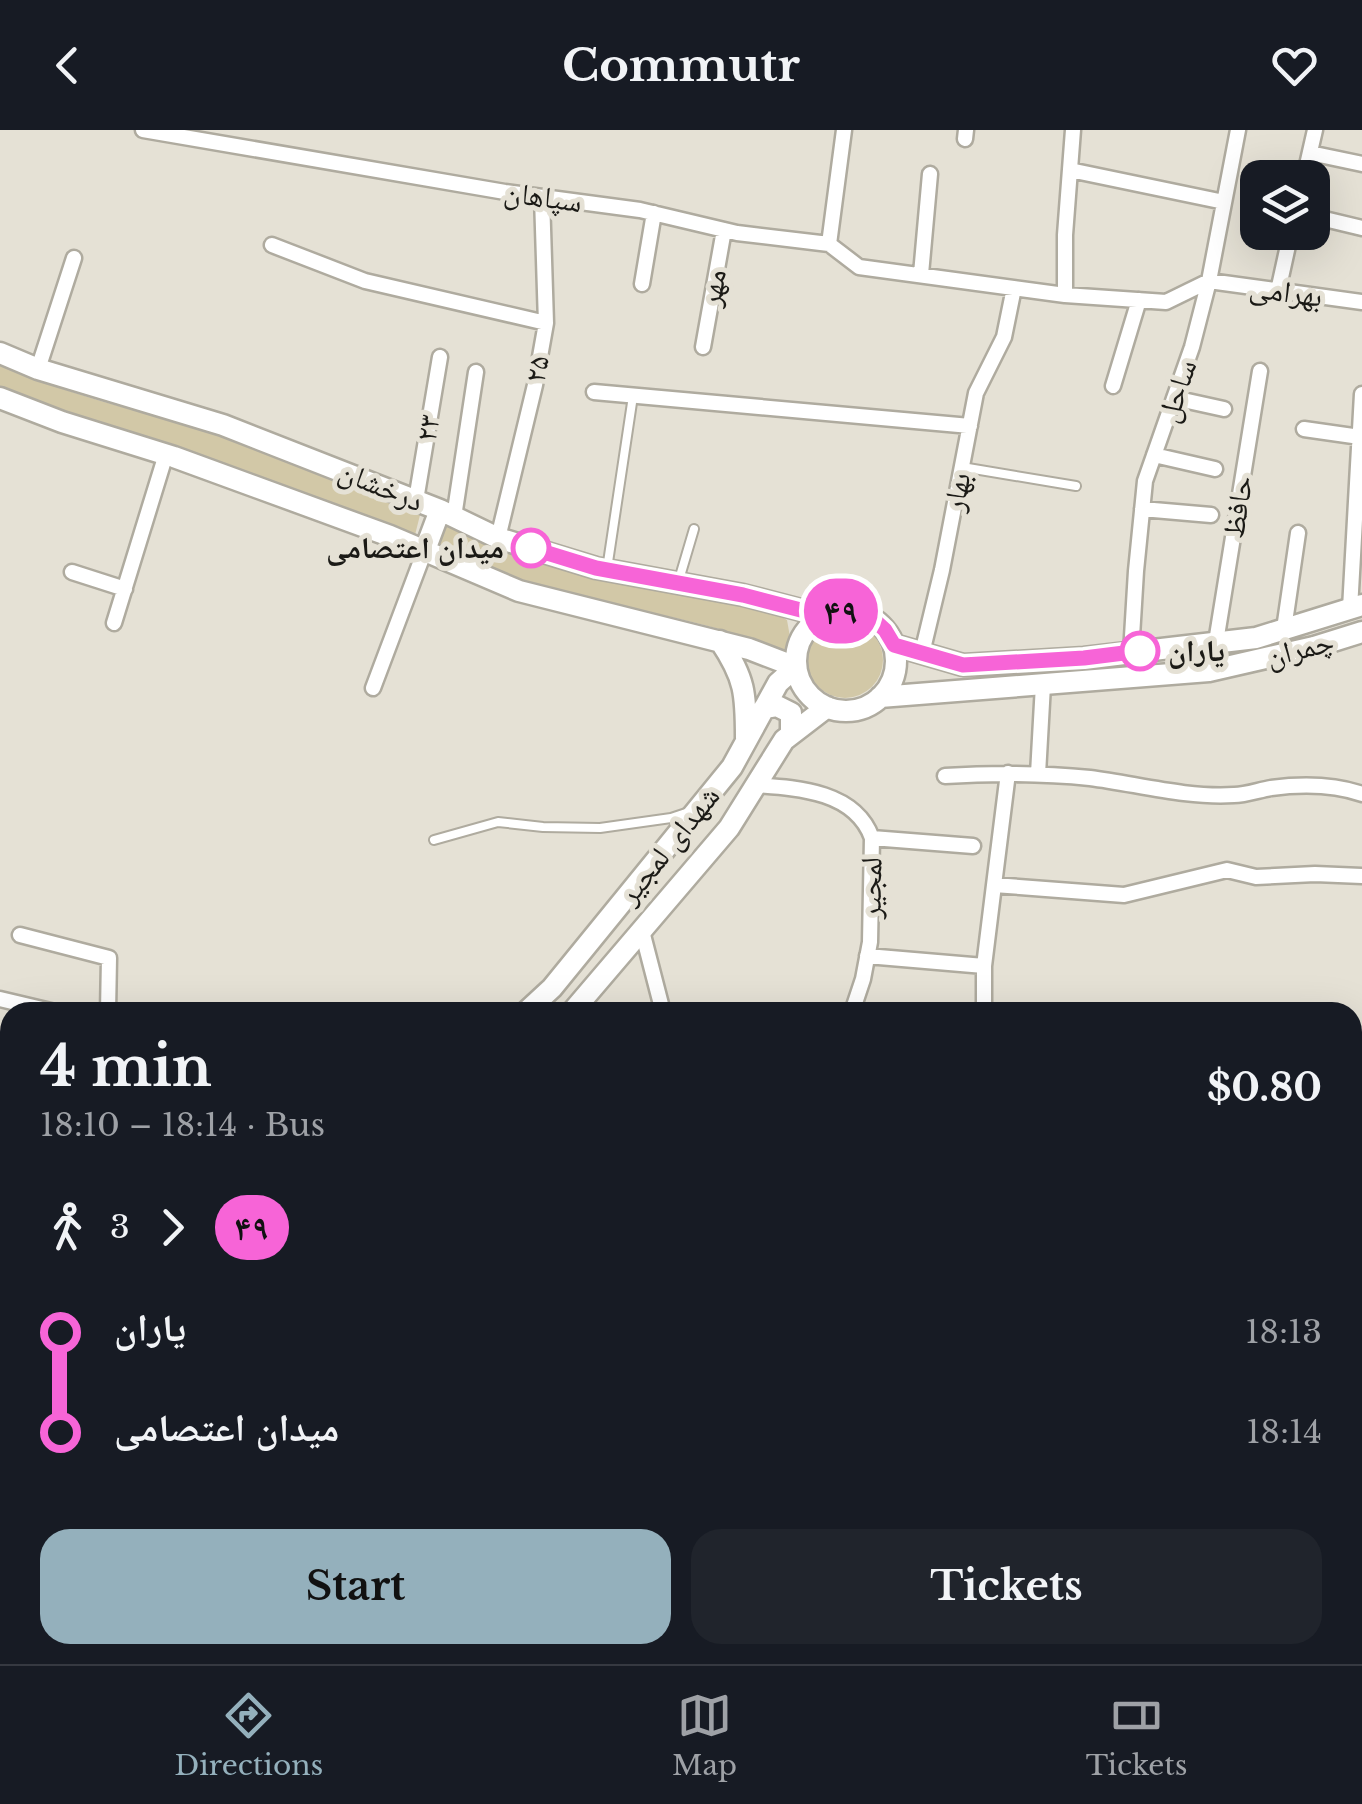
<!DOCTYPE html>
<meta charset="utf-8">
<style>
body{margin:0;font-family:"Libre Baskerville","Noto Naskh Arabic",serif;background:#20242c;color:#f1f3f6;height:100vh;display:flex;flex-direction:column;font-size:38px;white-space:nowrap}
*{box-sizing:border-box;margin:0}
p{font-size:32px;color:#9ea1a6}
.icon{flex:none;width:55px;height:55px;fill:none;stroke:currentColor;stroke-width:2;stroke-linecap:round;stroke-linejoin:round}
.map{position:relative;flex:1;overflow:hidden}
.details{position:absolute;left:0px;top:872px;width:1362px;height:662px;display:flex;flex-direction:column;background:#171b24;border-radius:30px 30px 0 0;box-shadow:0 10px 40px #0002}
.details>*{flex:none}
.badge{padding:0 20px;border-radius:32px;font-size:35px;line-height:65px}
.fabs{position:absolute;left:1240px;top:30px;display:grid;gap:20px}
.fabs a{display:grid;place-items:center;width:90px;height:90px;border-radius:20px;background:#171b24;box-shadow:0 10px 40px #0002;font-size:50px}
.map>.badge{position:absolute;translate:-50% -50%;box-shadow:0 0 0 5px #fff}
.legs{display:flex;align-items:center;gap:15px;height:110px;padding:0 40px;font-size:32px}
.legs p{margin-inline-start:auto}
.summary{display:flex;align-items:center;justify-content:space-between;height:170px;padding:0 40px}
h1{font-size:55px;font-weight:800;line-height:75px}
.cta{display:flex;gap:20px;margin-top:auto;padding:20px 40px}
.cta a{flex:1;height:115px;border-radius:30px;background:#94b0bc;color:#111;font-size:40px;font-weight:800;line-height:115px;text-align:center}
.cta a+a{background:#20242c;color:#f1f3f6}
ul{padding:0 40px;list-style:none}
li{display:flex;align-items:center;gap:35px;height:100px;font-size:38px}
li i{display:grid;place-items:center;width:15px;height:100%;margin:0 12px;background:currentColor}
li i::after{content:'';width:25px;height:25px;margin:-12px;border:8px solid;border-radius:50%;background:#171b24}
li p{margin-inline-start:auto}
li:first-child i{background:linear-gradient(#0000 50%,currentColor 0)}
li:last-child i{background:linear-gradient(currentColor 50%,#0000 0)}
header{display:flex;justify-content:space-between;align-items:center;height:130px;padding:0 40px;background:#171b24;font-size:45px;font-weight:800}
.tabs{display:flex;justify-content:space-around;align-items:center;height:140px;border-top:2px solid #363941;background:#171b24;font-size:28px;color:#9ea1a6}
.tabs a{display:grid;justify-items:center;gap:5px}
.tabs .on{color:#94b0bc}
.map>svg:first-child{display:block}
</style>
<header><svg class="icon" aria-label="back" viewBox="0 0 24 24"><path d="M15 5l-7 7 7 7"/></svg>Commutr<svg class="icon" aria-label="heart" viewBox="0 0 24 24"><path d="M12 20l-8-8c-3-5 5-10 8-4 3-6 11-1 8 4z"/></svg></header>
<div class="map">
<svg width="1362" height="1534" viewBox="0 0 1362 1534">
<rect width="100%" height="100%" fill="#e5e1d5"/>
<path fill="#d2c8a7" d="M0,234C64,265 137,279 204,301C278,324 349,354 421,381L415,405L386,397L0,260Z
M449,391L571,441L610,452L690,463L769,480L787,490L790,507L784,521C762,518 741,504 719,499C661,483 602,474 545,458C508,448 472,430 437,414Z
M807 530a38 38 0 1 1 76 0a38 38 0 1 1-76 0Z"/>
<g fill="none" stroke-linecap="round" stroke-linejoin="round">
<g stroke="#afab9f" stroke-width="12">
<path id="service" d="M962,337L1076,356
M607,439L633,266
M678,453L694,399
M434,710L498,692L543,697L600,698L671,688L689,682"/>
</g>
<g stroke="#afab9f" stroke-width="19">
<path id="minor" d="M143,0L505,62L640,80L737,103L829,114L859,137L1065,165L1166,172L1209,151L1362,172
M965,9L966,0
M1310,23L1362,34
M1070,40L1224,72
M1304,48L1315,0
M1312,86L1362,98
M829,114L844,0
M272,115L365,151L546,193
M921,144L930,44
M642,154L654,83
M1278,161L1291,102
M1065,165V105L1073,0
M703,217L724,100
M38,239L74,128
M1113,256L1139,170
M594,262L970,296
M1174,268L1224,279
M1304,299L1360,307
M1154,325L1215,339
M416,370L440,227
M1142,379L1211,385
M454,387L476,242
M498,408L535,255L546,193L542,67
M72,442L125,459
M1350,479L1362,264
M114,493L166,324
M1284,499L1298,403
M1216,512L1260,241
M922,523L942,440L976,263L1004,207L1014,158
M1131,523L1136,441L1145,351L1192,217L1209,151L1238,0
M373,558L425,420
M1038,644L1043,555
M945,646C993,643 1041,643 1090,648C1137,654 1186,668 1234,665C1246,665 1259,660 1271,658C1302,654 1333,654 1362,664
M755,655C798,658 855,661 872,708L870,812L863,849L852,882
M872,708L973,716
M994,755L1008,643
M642,801L663,882
M20,805L109,828L108,882
M867,826L984,836
M0,869L55,882
M984,882V836L994,755L1124,765L1227,740L1256,747L1315,744L1362,746
M0,1034L10,1035
M0,1140H10
M1352,1154L1362,1153
M0,1294L10,1281
M1352,1304L1362,1300
M1352,1390L1362,1387
M127,1534L130,1525
M426,1534L481,1525"/>
</g>
<g stroke="#afab9f" stroke-width="22">
<path id="tertiary" d="M744,1525L745,1534"/>
</g>
<g stroke="#afab9f" stroke-width="25">
<path id="secondary" d="M0,223L38,239L223,295L440,380L498,408L596,438L743,465L824,486
M0,268L62,292L174,327L390,406L519,461L749,519L796,537
M425,420L440,380
M796 531a50 50 0 1 1 100 0a50 50 0 1 1-100 0Z
M720,511C745,548 746,564 746,608
M894,515L963,535L1084,528L1256,508L1362,475
M880,567L1209,541L1314,517L1362,502
M764,578L777,576L791,583V604
M526,882L552,858L732,637L778,553L796,537
M572,882L729,698L784,610L827,577
M0,1228L10,1225
M0,1264L10,1262"/>
</g>
<use href="#service" stroke="#fff" stroke-width="8"/>
<use href="#minor" stroke="#fff" stroke-width="14"/>
<use href="#tertiary" stroke="#fff" stroke-width="18"/>
<use href="#secondary" stroke="#fff" stroke-width="20"/>
</g>
<g fill="none" stroke-linecap="round" stroke-linejoin="round">
<g stroke="#fff" stroke-width="22">
<path id="line-1" d="M531,418L596,438L743,465L824,486L840,481L857,482L873,489L885,500L894,515L963,535L1084,528L1140,521"/>
</g>
<use href="#line-1" stroke="#f764d7" stroke-width="15"/>
</g>
<g fill="#fff" stroke="#f764d7" stroke-width="5">
<circle cx="531" cy="418" r="18"/>
<circle cx="1140" cy="521" r="18"/>
</g>
<g text-anchor="middle" stroke-width="10" stroke-linejoin="round" paint-order="stroke">
<g font-size="30" fill="#1b1a16" stroke="#e5e1d5">
<text transform="translate(543 67) rotate(8)" y="10">سپاهان</text>
<text transform="translate(713 158) rotate(-80)" y="10">مهر</text>
<text transform="translate(1286 162) rotate(8)" y="10">بهرامی</text>
<text transform="translate(537 239) rotate(-79)" y="10">۲۵</text>
<text transform="translate(1177 261) rotate(-71)" y="10">ساحل</text>
<text transform="translate(428 298) rotate(-80)" y="10">۲۳</text>
<text transform="translate(381 356) rotate(22)" y="10">درخشان</text>
<text transform="translate(957 362) rotate(-79)" y="10">بهار</text>
<text transform="translate(1238 377) rotate(-81)" y="10">حافظ</text>
<text transform="translate(1300 519) rotate(-14)" y="10">چمران</text>
<text transform="translate(669 715) rotate(-51)" y="10">شهدای لمجیر</text>
<text transform="translate(871 758) rotate(-89)" y="10">لمجیر</text>
</g>
<g font-size="30" font-weight="bold" fill="#1b1a16" stroke="#e5e1d5" text-anchor="end">
<text x="504" y="428">میدان اعتصامی</text>
<text x="1168" y="531" text-anchor="start">یاران</text>
</g>
</g>
</svg>
<div class="fabs">
<a><svg class="icon" aria-label="layers" viewBox="0 0 24 24"><path d="M12 4l9 5-9 5-9-5zM3 14l9 5 9-5"/></svg></a>
</div>
<b class="badge" style="left:841px;top:481px;background:#f764d7;color:#111">۴۹</b>
<section class="details">
<div class="summary"><div><h1>4 min</h1><p>18:10 – 18:14 · Bus</p></div><b>$0.80</b></div>
<div class="legs"><svg class="icon" aria-label="walk" viewBox="0 0 24 24"><circle cx="13" cy="4" r="2"/><path d="M13 8l-2 6 4 7M11 14l-3 7M7 12l3-4h3l4 4"/></svg>3<svg class="icon" aria-label="forward" viewBox="0 0 24 24"><path d="M9 5l7 7-7 7"/></svg><b class="badge" style="background:#f764d7;color:#111">۴۹</b></div>
<ul>
<li><i style="color:#f764d7"></i><b>یاران</b><p>18:13</p></li>
<li><i style="color:#f764d7"></i><b>میدان اعتصامی</b><p>18:14</p></li>
</ul>
<div class="cta"><a>Start</a><a>Tickets</a></div>
</section>
</div>
<nav class="tabs">
<a class="on"><svg class="icon" aria-label="directions" viewBox="0 0 24 24"><path d="M12 3l9 9-9 9-9-9zM9 14v-3h6M13 9l2 2-2 2"/></svg>Directions</a>
<a><svg class="icon" aria-label="map" viewBox="0 0 24 24"><path d="M3 6l6-2 6 2 6-2v14l-6 2-6-2-6 2zM9 4v14M15 6v14"/></svg>Map</a>
<a><svg class="icon" aria-label="tickets" viewBox="0 0 24 24"><path d="M3 7h18v10H3zM15 7v10"/></svg>Tickets</a>
</nav>
